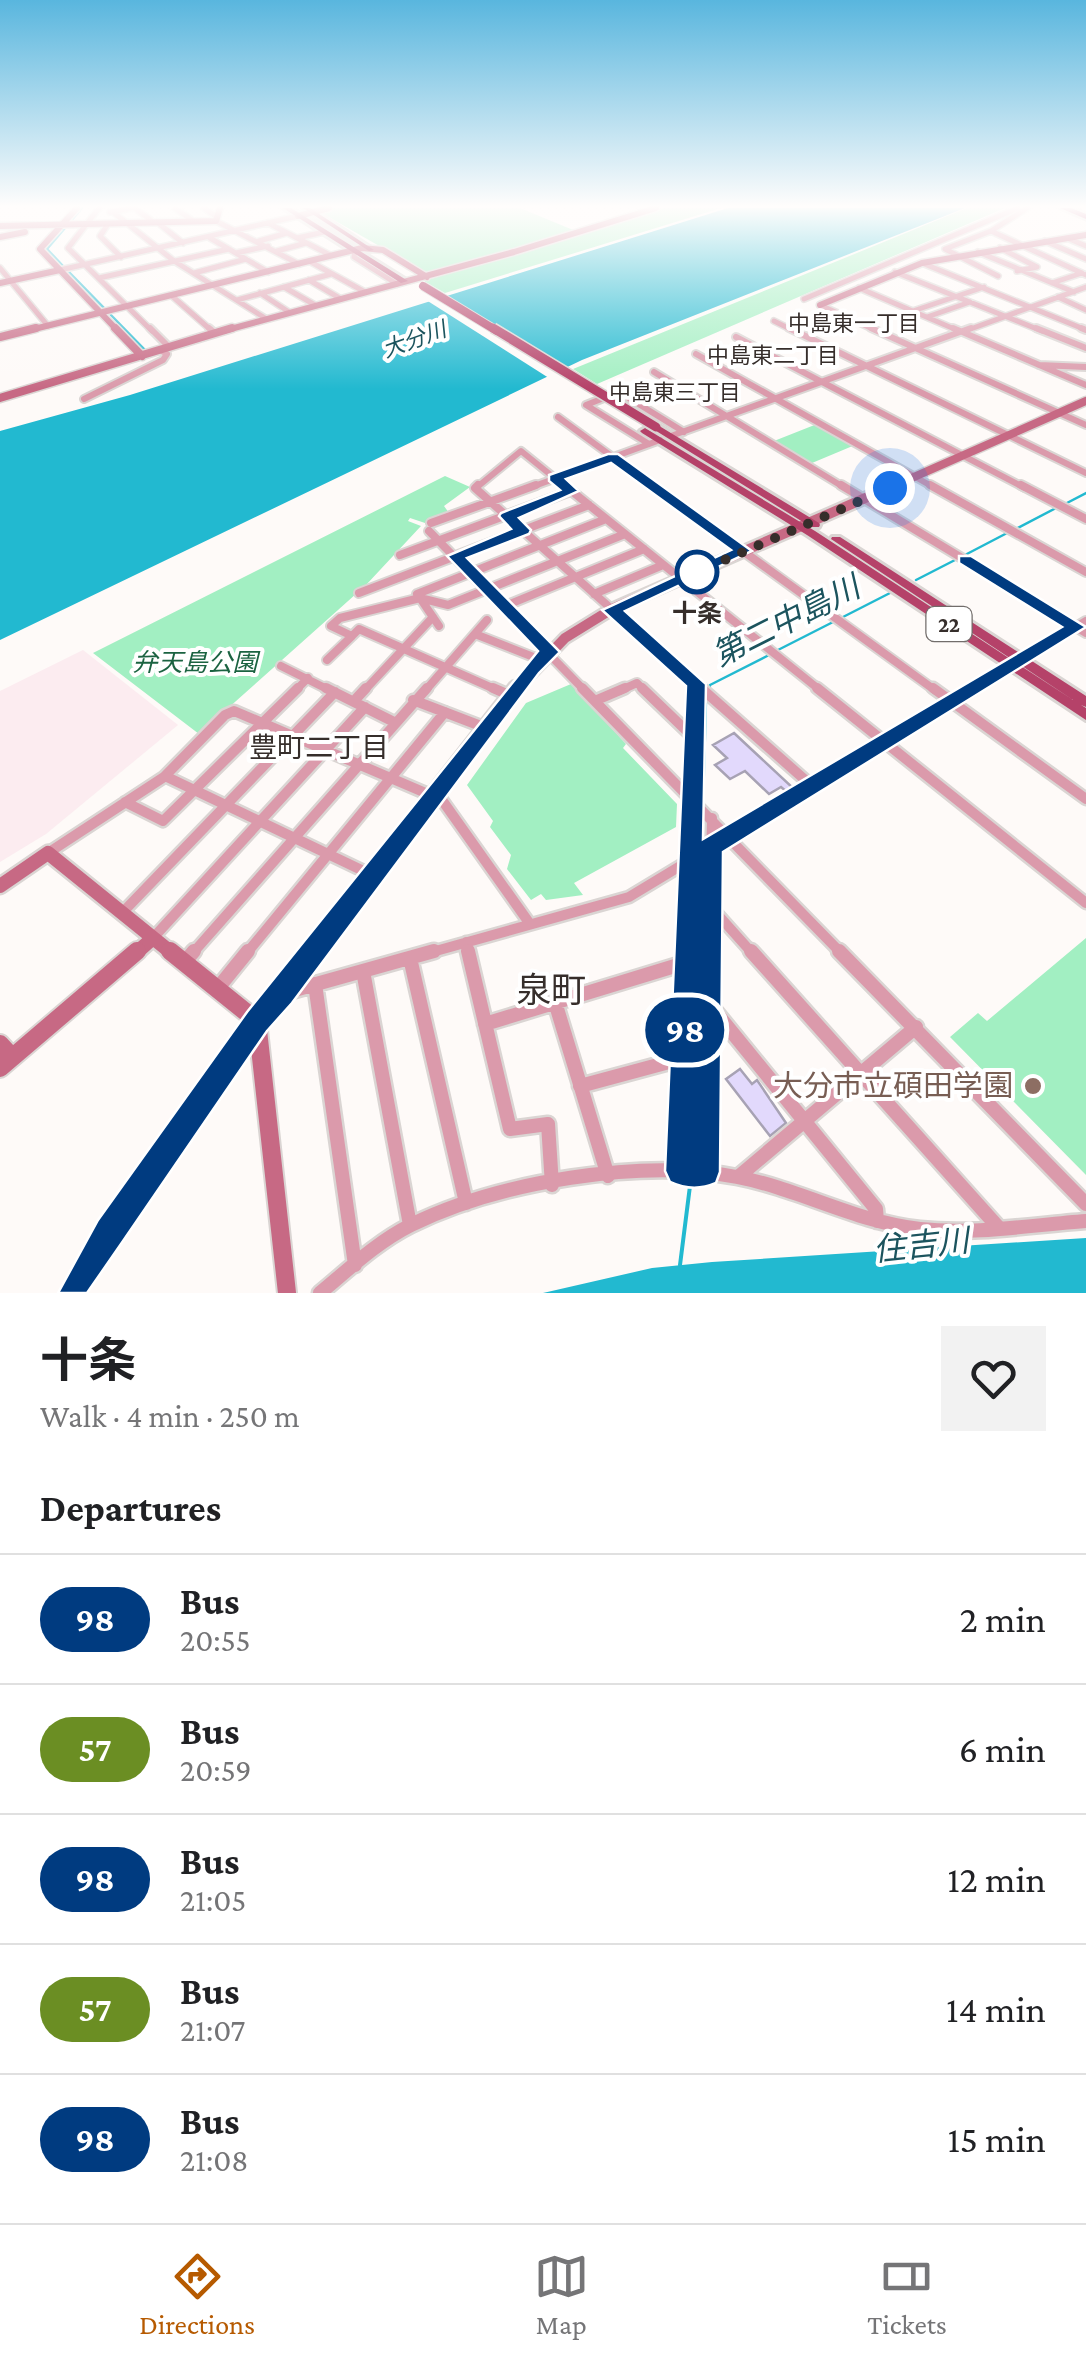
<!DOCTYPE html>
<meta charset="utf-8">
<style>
body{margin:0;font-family:"Crimson Pro","Noto Sans JP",serif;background:#f2f2f2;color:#202124;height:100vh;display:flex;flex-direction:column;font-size:38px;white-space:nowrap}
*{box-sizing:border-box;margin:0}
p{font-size:32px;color:#757577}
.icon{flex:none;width:55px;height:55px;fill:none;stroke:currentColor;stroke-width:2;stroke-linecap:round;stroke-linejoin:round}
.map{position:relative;height:1293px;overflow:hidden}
.details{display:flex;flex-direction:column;background:#fff;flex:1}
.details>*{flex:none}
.badge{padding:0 20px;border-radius:32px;font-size:35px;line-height:65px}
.you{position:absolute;width:50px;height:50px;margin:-25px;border:8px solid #fff;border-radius:50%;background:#1a73e8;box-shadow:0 0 0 15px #1a73e833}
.map>.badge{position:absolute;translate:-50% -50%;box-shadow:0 0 0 5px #fff}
h2{padding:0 40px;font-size:38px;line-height:90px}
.round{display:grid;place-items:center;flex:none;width:105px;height:105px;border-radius:0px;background:#f2f2f2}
.overview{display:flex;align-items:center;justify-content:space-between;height:170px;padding:0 40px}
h1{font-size:48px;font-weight:700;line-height:75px}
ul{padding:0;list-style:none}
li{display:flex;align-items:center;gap:30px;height:130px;padding:0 40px;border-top:2px solid #e0e0e0}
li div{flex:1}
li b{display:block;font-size:38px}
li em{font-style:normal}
li .badge{min-width:110px;font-weight:700;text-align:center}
.dock{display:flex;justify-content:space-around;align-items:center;height:140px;border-top:2px solid #e0e0e0;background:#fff;font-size:28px;color:#757577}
.dock a{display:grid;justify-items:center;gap:5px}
.dock .active{color:#b65a00}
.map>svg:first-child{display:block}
</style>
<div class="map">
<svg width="1086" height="1293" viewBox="0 0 1086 1293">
<rect width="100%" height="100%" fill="#fefaf8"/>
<path fill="#fcecf0" d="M83,650L178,725L46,834L0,862V691Z"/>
<path fill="#a2efc2" d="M334,208H520L578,232L428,274L320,212Z
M664,208H721L445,293L424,281Z
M967,208H1005L597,384L573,369Z
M817,424L855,445L812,463L774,441Z
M445,476L470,487L444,506L449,513L425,523L410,518L408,521L421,526L366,585L199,734L93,653Z
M571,684L626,744L623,748L677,804L676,827L574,883L583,895L546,900L541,894L531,900L507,869L511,855L490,827L493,821L467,785L526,703Z
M1086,938V1175L950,1037L978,1013L987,1021Z"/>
<path fill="#22b9d0" d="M728,208H965L582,360L0,640V431L130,395Z
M1086,1238V1293H543L652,1268L712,1262Z"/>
<path fill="#fefaf8" d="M441,293L571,371L552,380L423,298Z"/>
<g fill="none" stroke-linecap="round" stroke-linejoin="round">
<path stroke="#22b9d0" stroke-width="2.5" d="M70,222L82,208
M63,266L47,249L65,228
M69,272L147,352
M1065,504L1086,493
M1016,529L1058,507
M963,556L1009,532
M916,580L955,560
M843,617L890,593
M776,651L835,621
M709,691L710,685L769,655
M703,805L706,699
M701,850L702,818
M698,954L701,858"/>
<path stroke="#22b9d0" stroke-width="4" d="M692,1165L698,951
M680,1265L691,1178"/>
</g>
<path fill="#e2d9fc" stroke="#a7a2b4" stroke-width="2.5" d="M734,733L750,748L793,788L787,792L781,787L769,794L745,771L730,779L715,765L727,758L713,745Z
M740,1069L752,1084L757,1080L786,1123L770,1136L726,1079Z"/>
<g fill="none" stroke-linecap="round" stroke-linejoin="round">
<g stroke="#dad5d3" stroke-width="8">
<path id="street-far4" d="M99,208L68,248L152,331
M135,208L153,222
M175,208L193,221
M204,208L217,217
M1027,208L991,231L1086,275
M110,212L131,208
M113,212L174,261L265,318
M216,221L299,264
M157,222L183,243
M268,223L330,255
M108,224L100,236L121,257
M991,231L945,249L998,276
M210,238L268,272
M297,238L324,232
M1067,238L1086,246
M259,241L287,233
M1045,241L1086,259
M1000,248L1037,267L1017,271
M355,250L354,257L397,284
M277,251L306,243
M978,252L1074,292
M236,253L268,246
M309,261L365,292
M922,263L1086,330
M0,268L48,326
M60,270L298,216
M895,272L1042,331
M194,273L246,259
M99,278L229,249
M309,280L341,299
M1052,283L1082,273
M284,287L315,305
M859,288L959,331
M260,293L289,312
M172,296L212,331
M1058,297L1086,310
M804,299L1018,208
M237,300L331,274
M820,305L877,331
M913,311L984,287
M927,317L970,302
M774,321L794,331
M965,331L1086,287"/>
</g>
<g stroke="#dad5d3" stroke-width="10">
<path id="street-far3" d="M150,328L169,347
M209,328L215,333
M789,328L1086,473
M871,328L1086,425
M953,328L1086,385
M1036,328L1086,348
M1081,328L1086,330
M736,337L1025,488
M696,354L935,488
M1039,365L1086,367
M654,372L845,488
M84,399L163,360L167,354L160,350
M558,417L655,488
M671,436L971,328
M649,444L586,405L619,392L684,432
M476,488L521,451L567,488
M529,488L660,440"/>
</g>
<g stroke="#dad5d3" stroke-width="12">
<path id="street-far2" d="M478,485L475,488L704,691
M564,485L821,691
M652,485L936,691
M841,485L1086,633
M930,485L1086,572
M1021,485L1086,519
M431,523L536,485
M429,531L585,691
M400,555L571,491
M359,593L589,505
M594,594L663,565
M505,606L644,549
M439,626L420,598L448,605L625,534
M475,634L541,660
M327,660L352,636
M281,666L331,691
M295,691L308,678
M364,691L433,617
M425,691L487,620
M499,691L359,629L352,636L331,626L340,618L420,598L417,594L606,519
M619,691L637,683L645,691
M696,691V684
M971,691L1086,621"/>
</g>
<g stroke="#dad5d3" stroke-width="15">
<path id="street-far1" d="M326,688L394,722
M493,688L511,696
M582,688L842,954
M642,688L694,738
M701,688L812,786
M817,688L1086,903
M933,688L1086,799
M413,700L486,728
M597,700L625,688
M354,701L366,688
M165,776L374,876
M125,802L163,821L298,688
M48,853L164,777L225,715L234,711L442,800L530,924
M711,907L753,954
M122,913L335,692
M153,938L365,707
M466,942L469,954
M192,954L427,688
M246,954L445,712
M425,954L629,897L975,688
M688,954L696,688
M709,954L712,818"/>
</g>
<g stroke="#dad5d3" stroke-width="19">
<path id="street" d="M468,951L510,1129L548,1124L552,1185
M751,951L998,1227
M839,951L1086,1204
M410,958L466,1203
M184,963L194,951
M363,971L410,1225
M315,984L355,1265
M218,988L248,951
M284,993L434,951
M555,1002L608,1176
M709,1004L876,1209L877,1221
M485,1024L688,962
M580,1086L684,1058
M681,1171L688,951
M704,1172L709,951
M738,1177L916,1027
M320,1293C349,1269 377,1242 411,1225C498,1182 641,1158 737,1177C800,1189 856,1222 920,1229C975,1235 1031,1225 1086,1221"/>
</g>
<g stroke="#dad5d3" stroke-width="9">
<path id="secondary-far4" d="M77,208L40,249L118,331
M298,216L329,208
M0,226L216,221L220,208
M0,237L25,232
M0,283L60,270
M820,305L922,263L1086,235
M26,331L362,248L383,250L427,277
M223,331L514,252L656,208"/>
</g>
<g stroke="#dad5d3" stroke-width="11">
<path id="secondary-far3" d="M115,328L142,356
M0,337L36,328
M0,398L232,328
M889,488L1086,401"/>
</g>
<g stroke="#dad5d3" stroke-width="15">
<path id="secondary-far2" d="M514,691L565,638L612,609L895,485"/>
</g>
<g stroke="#dad5d3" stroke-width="19">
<path id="secondary-far1" d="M0,886L48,853L173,954
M135,954L153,938
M309,954L516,688"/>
</g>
<g stroke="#dad5d3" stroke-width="22">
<path id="secondary" d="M170,951L257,1021L287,1293
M0,1044L12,1057
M0,1068L137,951
M75,1293C142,1173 227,1060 311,951"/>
</g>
<g stroke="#dad5d3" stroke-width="6">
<path id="primary" d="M283,208H291L408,281L401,283Z
M303,208H310L374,250L369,251Z
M656,424L819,523L820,525L819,527H811L653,429L651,427Z
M645,428L815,531L1073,700L831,539L832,537H840L1086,696V707L1081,705L1086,708V720L807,535L642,433L640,431Z"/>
</g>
<g stroke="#dad5d3" stroke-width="5">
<path id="highway" d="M1060,208H1071L1086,214V219Z"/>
</g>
<use href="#street-far4" stroke="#db9aab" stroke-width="5"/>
<use href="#street-far3" stroke="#db9aab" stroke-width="6"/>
<use href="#street-far2" stroke="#db9aab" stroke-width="8"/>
<use href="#street-far1" stroke="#db9aab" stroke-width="10"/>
<use href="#street" stroke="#db9aab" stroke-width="14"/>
<use href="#secondary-far4" stroke="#c76984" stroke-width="6"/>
<use href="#secondary-far3" stroke="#c76984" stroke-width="8"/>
<use href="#secondary-far2" stroke="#c76984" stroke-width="10"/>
<use href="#secondary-far1" stroke="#c76984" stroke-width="14"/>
<use href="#secondary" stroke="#c76984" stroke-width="18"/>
<use href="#primary" fill="#b54269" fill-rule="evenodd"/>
<use href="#highway" fill="#a41152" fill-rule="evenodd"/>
<g stroke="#dad5d3" stroke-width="10" stroke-linecap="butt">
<path id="primary-bridge-far1" d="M423,286L497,331"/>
</g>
<g stroke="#dad5d3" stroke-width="12" stroke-linecap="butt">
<path id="primary-bridge" d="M493,328L656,427"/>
</g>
<use href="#primary-bridge-far1" stroke="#b54269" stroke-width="8"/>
<use href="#primary-bridge" stroke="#b54269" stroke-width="9"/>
</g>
<linearGradient id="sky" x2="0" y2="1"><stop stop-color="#59b6de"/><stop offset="0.53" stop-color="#fffdfc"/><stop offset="1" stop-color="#fffdfc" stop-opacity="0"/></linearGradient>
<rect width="1086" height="389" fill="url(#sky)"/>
<path fill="#003b80" stroke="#fff" stroke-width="2.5" d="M608,454H618L752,551L625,611L706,684L703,839L1062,627L959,563V556H971L1086,627L723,852L720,1172L716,1183C700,1190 685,1189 670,1182L665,1171L686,686L602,610L731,550L611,463L566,479L579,491L519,518L531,530L529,534L467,558L560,652L539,673L292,1003L267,1031L121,1244L87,1293H58L98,1220L247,1012L538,651L447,556L511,529L499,516L501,513L560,490L549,481V475Z"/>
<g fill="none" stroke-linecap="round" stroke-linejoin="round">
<path stroke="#362e2b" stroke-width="10" stroke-dasharray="0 18" d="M697,572L687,584L681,579L890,488"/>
</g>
<circle fill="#fff" stroke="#003b80" stroke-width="5" cx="697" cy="572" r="20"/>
<circle fill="#8d6e63" stroke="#fff" stroke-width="4" cx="1033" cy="1086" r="10"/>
<g text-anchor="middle" stroke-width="8" stroke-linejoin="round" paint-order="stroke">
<g font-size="22" fill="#362e2b" stroke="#fff">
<text x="854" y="331">中島東一丁目</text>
<text x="773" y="363">中島東二丁目</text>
<text x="675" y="400">中島東三丁目</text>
</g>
<g font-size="22" font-style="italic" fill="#1c545e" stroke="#fff">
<text transform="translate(414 339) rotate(-20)" y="8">大分川</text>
</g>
<rect fill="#fff" stroke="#726d6b" stroke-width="2.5" x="926.5" y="607" width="45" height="34" rx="8"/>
<g font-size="22" font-weight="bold" fill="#362e2b">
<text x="949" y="632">22</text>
</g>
<g font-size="25" font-weight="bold" fill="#362e2b" stroke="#fff">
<text x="697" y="622">十条</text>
</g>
<g font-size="25" font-style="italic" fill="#1b6341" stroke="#fff">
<text x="195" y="671">弁天島公園</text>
</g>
<g font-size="28" fill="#362e2b" stroke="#fff">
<text x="319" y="757">豊町二丁目</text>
</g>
<g font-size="30" fill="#785e54" stroke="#fff" text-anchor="end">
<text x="1013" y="1096">大分市立碩田学園</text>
</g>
<g font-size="32" font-style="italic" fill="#1c545e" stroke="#fff">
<text transform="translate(786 621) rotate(-27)" y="11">第二中島川</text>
<text transform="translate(921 1245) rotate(-6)" y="11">住吉川</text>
</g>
<g font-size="35" fill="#362e2b" stroke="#fff">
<text x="551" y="1002">泉町</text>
</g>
</g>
</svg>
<div class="you" style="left:890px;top:488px"></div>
<b class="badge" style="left:685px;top:1030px;background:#003b80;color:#fff">98</b>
</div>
<section class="details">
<div class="overview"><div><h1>十条</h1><p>Walk · 4 min · 250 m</p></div><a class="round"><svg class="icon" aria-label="heart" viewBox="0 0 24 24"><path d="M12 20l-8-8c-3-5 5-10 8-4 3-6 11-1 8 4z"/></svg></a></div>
<h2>Departures</h2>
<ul>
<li><span class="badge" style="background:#003b80;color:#fff">98</span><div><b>Bus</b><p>20:55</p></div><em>2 min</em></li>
<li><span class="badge" style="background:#6b8e23;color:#fff">57</span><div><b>Bus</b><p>20:59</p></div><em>6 min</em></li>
<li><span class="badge" style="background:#003b80;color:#fff">98</span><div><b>Bus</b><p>21:05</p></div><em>12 min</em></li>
<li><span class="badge" style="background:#6b8e23;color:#fff">57</span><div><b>Bus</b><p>21:07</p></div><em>14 min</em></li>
<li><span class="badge" style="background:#003b80;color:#fff">98</span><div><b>Bus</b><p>21:08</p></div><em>15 min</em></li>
</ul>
</section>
<nav class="dock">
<a class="active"><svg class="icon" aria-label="directions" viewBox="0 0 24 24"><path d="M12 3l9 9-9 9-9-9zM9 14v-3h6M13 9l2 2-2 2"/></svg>Directions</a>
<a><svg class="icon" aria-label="map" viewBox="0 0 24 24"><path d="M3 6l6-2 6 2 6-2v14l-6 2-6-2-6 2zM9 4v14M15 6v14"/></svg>Map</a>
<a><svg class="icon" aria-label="tickets" viewBox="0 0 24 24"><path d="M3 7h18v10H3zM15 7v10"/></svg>Tickets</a>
</nav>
